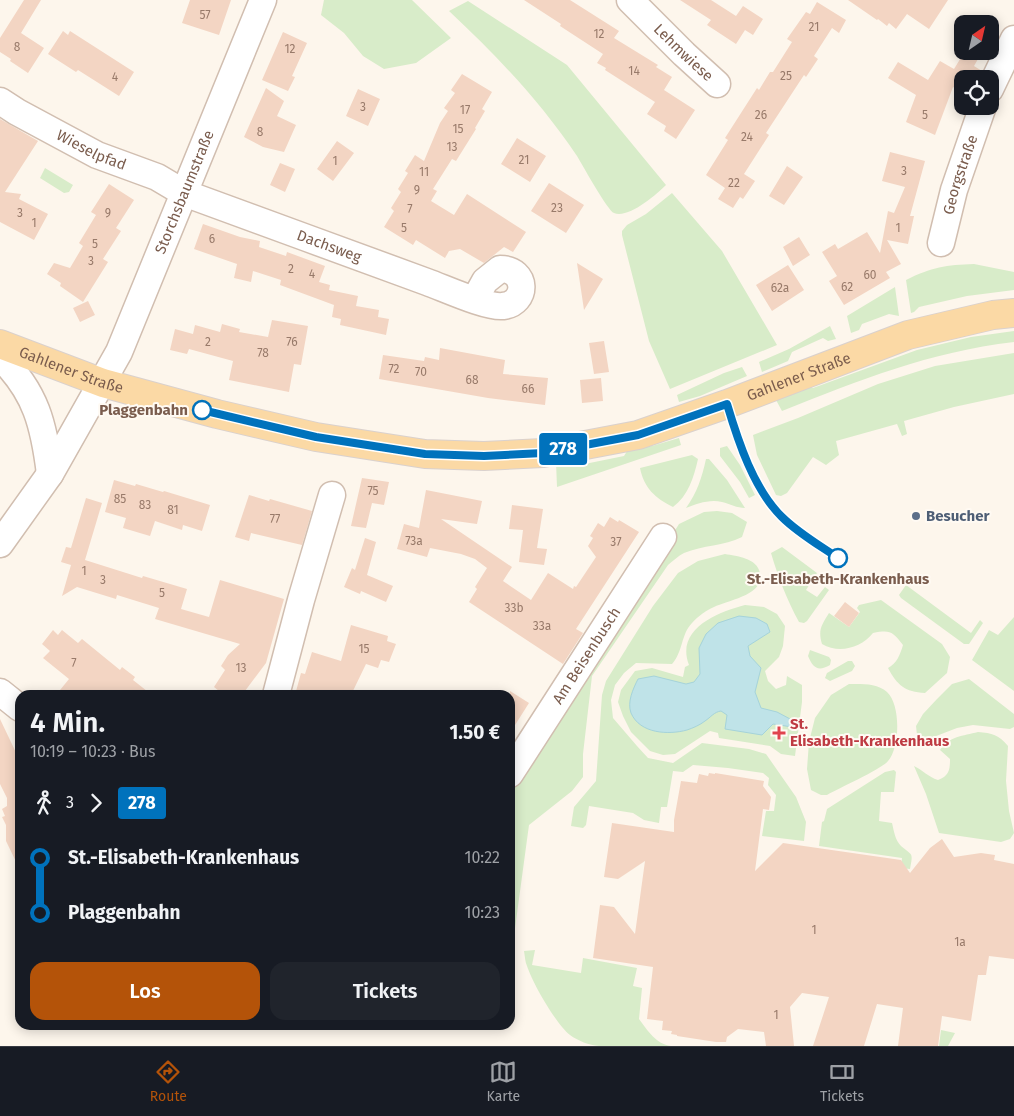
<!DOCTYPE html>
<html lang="de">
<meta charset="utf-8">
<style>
body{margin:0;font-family:"Fira Sans",sans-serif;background:#20242c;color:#f1f3f6;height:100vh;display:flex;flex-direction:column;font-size:19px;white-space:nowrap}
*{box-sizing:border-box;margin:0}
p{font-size:16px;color:#9ea1a6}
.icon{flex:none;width:28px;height:28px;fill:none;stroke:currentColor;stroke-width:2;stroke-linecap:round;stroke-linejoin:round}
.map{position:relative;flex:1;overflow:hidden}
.drawer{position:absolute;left:15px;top:690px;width:500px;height:340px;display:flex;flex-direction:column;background:#171b24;border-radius:15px;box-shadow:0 2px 12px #0003}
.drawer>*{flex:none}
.badge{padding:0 10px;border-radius:4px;font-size:18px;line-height:32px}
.needle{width:32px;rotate:34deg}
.controls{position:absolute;left:954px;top:15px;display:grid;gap:10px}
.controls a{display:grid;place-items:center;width:45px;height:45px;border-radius:10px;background:#171b24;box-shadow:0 2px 12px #0003;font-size:25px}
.map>.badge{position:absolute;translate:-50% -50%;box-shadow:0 0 0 2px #fff}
.legs{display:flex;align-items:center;gap:8px;height:55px;padding:0 15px;font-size:16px}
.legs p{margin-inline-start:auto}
.head{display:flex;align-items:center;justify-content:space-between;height:85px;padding:0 15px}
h1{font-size:28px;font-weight:600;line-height:38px}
.primary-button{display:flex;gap:10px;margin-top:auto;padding:10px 15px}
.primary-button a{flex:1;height:58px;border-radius:15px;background:#b45309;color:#fff;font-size:20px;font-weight:600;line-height:58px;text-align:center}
.primary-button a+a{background:#20242c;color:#f1f3f6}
ul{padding:0 15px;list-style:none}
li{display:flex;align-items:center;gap:18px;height:55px;font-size:19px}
li i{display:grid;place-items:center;width:8px;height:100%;margin:0 6px;background:currentColor}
li i::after{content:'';width:12px;height:12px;margin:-6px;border:4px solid;border-radius:50%;background:#171b24}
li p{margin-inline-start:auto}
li:first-child i{background:linear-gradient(#0000 50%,currentColor 0)}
li:last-child i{background:linear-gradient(currentColor 50%,#0000 0)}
.tabs{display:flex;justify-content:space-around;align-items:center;height:70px;border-top:1px solid #363941;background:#171b24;font-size:14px;color:#9ea1a6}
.tabs a{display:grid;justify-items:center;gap:2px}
.tabs .current{color:#b45309}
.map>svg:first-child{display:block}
</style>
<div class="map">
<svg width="1014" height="1046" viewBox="0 0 1014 1046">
<rect width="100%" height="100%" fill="#fdf6ec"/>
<path fill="#d8ecc9" d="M324,0H412L451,38L416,63L384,69L363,56L344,33L321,15Z
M468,1L567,65L666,185C656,195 628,219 614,213C608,211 583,166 577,156C540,101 498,57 449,11Z
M45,168L73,185L69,192L64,193L40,178Z
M672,193L722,251L777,345L670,389L649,341L622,235V231L627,225L646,214Z
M974,264L1014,272V290L967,296L919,307L914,312L911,313L906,280C932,267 946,265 974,264Z
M895,287L899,316L889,314L862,324L859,330L851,333L847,316Z
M830,326L836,339L828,341L823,338L792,352L788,361L762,372L759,362L789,349Z
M1014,331V342C929,352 860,380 782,411L776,400L804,384L813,388L917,350L971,337Z
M1014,353V394L954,407L904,421L907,434L902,436L897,424L836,441L839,455L826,465L813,457L787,493L781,496L776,495L757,455L753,435L798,418L878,384L935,366Z
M742,367L747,376L700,396L679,402L677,395L724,373Z
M679,438L681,445L557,487L556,462L563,461L570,467L624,456L629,448L652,446Z
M727,446L740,465L755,495L749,498L740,482L720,456V448Z
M692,455L698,459C694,477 688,496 673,507C655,498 644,488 640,468Z
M706,459H709L727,480L745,508C737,508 730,504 722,502C709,499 697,504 686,508C697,493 702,477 706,459Z
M717,511L732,513L747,522L742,537C724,546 703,545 684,553C678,556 673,561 668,565L592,676L583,754V777L572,791L529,825L513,943L510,944V792L567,704L679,524L704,512Z
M782,547L817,573L806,590L817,597L825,587L829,590L807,621L804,623L799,622C787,600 778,577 771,553Z
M725,554C737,556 757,558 760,573C765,595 728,600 714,607C707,610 698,616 692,623C681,634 683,652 672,664L636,663L624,673L615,685L611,700L613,718L637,746L648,758L673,763L702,743L749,749L766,754L796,797L806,822L804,841L762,836L766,811H774L776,795L768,785L769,778L763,773L728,768L693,765L683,772L673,771L667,807H661L659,823L644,820L633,813L589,806L586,825L583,828L571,826L574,807L596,781L602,695L606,681L653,606L678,573L698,561Z
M906,585L971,633L980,620L983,623L969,644H964L901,598L899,595Z
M881,600L942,644L950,657L947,673L925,693C905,692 897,685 888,668C897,663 900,655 903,645C892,631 890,630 873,633C861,648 839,654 822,644C818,630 821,626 829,613L849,627L860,612L857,608L859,605Z
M745,605L764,607L777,614L785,626L783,646L779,657L765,671L768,681L776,689L786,685L787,676L802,685V702L795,756L781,754L770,746L719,738L718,733L710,731L675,754L663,755L650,751L631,732L623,716L618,702L621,690L635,671L652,668L683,677L685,667L689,665C675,629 718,612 745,605Z
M1014,617V691L972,660L989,630L998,635Z
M810,650L829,657L831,660L830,665C818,672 813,668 808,656Z
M848,661H852L855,666L852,671L830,681L825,678L827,673Z
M969,679L1014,714V727L1010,729L973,725L957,728L931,738L917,735L916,726L923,714L937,699L952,684Z
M849,684C862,684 877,683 887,692C901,705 900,747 888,761C882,769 839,788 827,795H821L811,790L807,769L809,742L815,718L831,695Z
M978,732C992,733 999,735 1008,746L1006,781L1009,811L1014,833L1010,839L1001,842L939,833L926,794L914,766C923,770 928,777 938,780C949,776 950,770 950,759L940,750C949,736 963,736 978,732Z
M894,770L896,772L894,792H881L879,821L892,823C894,831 895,840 901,846C913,856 913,852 910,869L901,868L902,858L819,846L822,822L824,821L827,809L885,772Z
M535,950L532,965L581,973L583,958L637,968L633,986L642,988L639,1019C648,1031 656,1044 671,1046H599C589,1045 578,1041 570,1035C556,1024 533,984 527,966C525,962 525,956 524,951Z
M941,1030L955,1033L948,1046H939Z"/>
<path fill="#bfe3e8" stroke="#a5d3da" d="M739,616L756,618L767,624L770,632L748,646L750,656L761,668L755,692L761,708L777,712L792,720V727L773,724L762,735L725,729L727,715L721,711C714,712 711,717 705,721C700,725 693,728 687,730C669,735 640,734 631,713C627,702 633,689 638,679L654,676L686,684L694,682L700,674L699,648L706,634L718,623Z"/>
<path fill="#f3d5c3" d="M24,0H41L21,33L44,48L28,73L10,61L11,59L0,52V38Z
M190,0H231L219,35L182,23Z
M524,0H570L619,31L614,38L658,65L656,67L672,77L664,90L695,110L676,139L664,131L666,126L647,114L655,102L605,70L606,68L597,63L603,54L560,26L561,24Z
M680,0H711L736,16L743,6L763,19L753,35L745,30L736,44L707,25L711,20Z
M848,0H948L929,29L907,14L896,29L889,23L887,26L878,19L877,20Z
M817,2L846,20L839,33L832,28L814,56L818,59L806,77L804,75L766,133L769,135L744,174L755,181L743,199L740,197L733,208L718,199L725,188L706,175L728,140L725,138L757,88L759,90L770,72H773L792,42L787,39L806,12L810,14Z
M63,31L68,35L70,31L134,72L119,96L78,70L76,72L48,54Z
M283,32L307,43L292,76L295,77L288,91L262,80Z
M965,51L978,59L974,66L982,71L978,79H962V93L953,87L935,135L906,122L916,95L888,78L898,62L928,80L940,61L954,69Z
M462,74L492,92L482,109L485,111L475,128L476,129L456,161L452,159L433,189L437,191L431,201L454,215L467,194L526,232L513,252L504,247L484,263L460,249L449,251L445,258L416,240L413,245L384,227L394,211L391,208L401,192L398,189L408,173L405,171L415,155L424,161L440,123L448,111L444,108L455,93L451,90Z
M266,88L284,101L277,116L296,125L284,152L263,147L244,137Z
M358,89L380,99L368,126L346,116Z
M0,119L38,141L5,192L21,194L19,199L48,214L34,240L0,222Z
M517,138L546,156L530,182L501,164Z
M337,141L354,153L333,181L317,169Z
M890,152L925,161L910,216H914L908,244L887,240L901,264L886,272L890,278L844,305L829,281L837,276L822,252L835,244L838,249L867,232L880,253L888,211L894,213L905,187L882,181Z
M280,163L295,169L285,192L270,185Z
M787,166L803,177L784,205L769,196Z
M549,183L584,205L566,233L531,211Z
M109,184L134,200L116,228L121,231L103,259L108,262L83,302L60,286L61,283L47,274L54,263L70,268L83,246L79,243L96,215L91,212Z
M203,224L240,237L260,241L259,247L286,256L287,252L325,266L319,282L330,285L329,290L358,296L356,306L379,310L378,317L389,319L386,335L340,325L341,319L332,317L334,305L280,285L281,280L253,271L251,282L234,278L237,264L194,249Z
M799,237L810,255L793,266L783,247Z
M577,263L603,279L584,310Z
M788,265L804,290L772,311L756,285Z
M88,301L95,315L80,322L73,308Z
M272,320L308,326L301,365L294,364L289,392L229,380L233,361L189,349L187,354L170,350L175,329L193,334L195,325L220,332L222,324L240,329L239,332L268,337Z
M604,341L609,372L594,374L589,343Z
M440,348L505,360L503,374L548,378L545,405L488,398L379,379L383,355L424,361L425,357L439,360Z
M601,378L603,401L582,403L580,380Z
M362,478L389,482L384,505L372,503L366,528L351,526Z
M114,480L135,486L136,484L163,492L164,491L210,505L202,531L183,525L182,530L155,521L150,536L123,528L126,518L105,512Z
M426,490L482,501L477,524L441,519L512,567L503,581L531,600L548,573L573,589L574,586L576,587L596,557L588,546L593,538L590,536L598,523L604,527L610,517L618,522L619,520L639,532L576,629L583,633L563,664L469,602L477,589L475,587L487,568L475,559L461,554L430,548L427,557L397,549L404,524L419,528Z
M249,495L269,501L270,499L312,511L302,545L251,533L249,541L235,537Z
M86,498L102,503L85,560L142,578L143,576L187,589L181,609L209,617L220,580L284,599L266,663L242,695H224L214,687L225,670L221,666L228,655L240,644L155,619L159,608L117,595L116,599L77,587L62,596L71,565L61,562L66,547L71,548Z
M512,505L543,509L537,548L547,549L544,565L519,562L523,530L509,529Z
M365,538L376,542L367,575L393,586L386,602L361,591L360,594L344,587L352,568L355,570Z
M845,602L859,613L849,627L834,616Z
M351,625L388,636L387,641L396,644L389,662L381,660L378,668L366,664L351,695H295L301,673L305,674L312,652L341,661Z
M53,630L58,635L62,630L78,643L82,639L120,670L122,667L135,677L133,680L152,695H56L69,679L43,658L50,651L42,644Z
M510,691L529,703L510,733Z
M0,719L20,761V870L6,841V825L2,817L5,816L2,809L7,806V798L0,784Z
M709,773L715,774V773L764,781L763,786L771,797L769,810L763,809L755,871L783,843L901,860L910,873L930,848L942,839L954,857L981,853L995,855L994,860L1014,864V959L989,956L986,975H978L971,1021L942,1016L938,1046H898L903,1008L877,1004L864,1046H813L829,997L802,993L790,1007L794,1046H766L764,1032L738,1029L727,1037L726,1042H716L677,1036V1035L671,1034L672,1031L662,1030L663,1021L647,1019L653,967L593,958L600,905L614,907L635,934L645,861L618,879L604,877L612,823L674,832V820L681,781L697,783L699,774L708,776Z"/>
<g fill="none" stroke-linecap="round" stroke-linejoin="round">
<g stroke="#d1beb0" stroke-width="29">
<g id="minor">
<path id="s1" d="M630,0L684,54L717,84"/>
<path d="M990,89L1014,39"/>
<path id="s2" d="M0,101L17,112L97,155L157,177L184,193C265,223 346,252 427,282C444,288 487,308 503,306C528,303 528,269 500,269L485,281L475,299"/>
<path id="s3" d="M941,243L954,190L983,106"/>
<path d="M0,357C36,392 44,425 50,474"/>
<path id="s4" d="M0,544L50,474L119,352L263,0"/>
<path d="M0,692L20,708"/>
<path d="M276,695L301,600L332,495"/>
<path id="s5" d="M510,774L663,537"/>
</g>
</g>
<g stroke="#dad1cd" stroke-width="30">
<g id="major">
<path id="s6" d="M0,344L103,383L217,414L316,437L425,454L484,456L543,453L638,435L727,404L908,335L993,315L1014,313"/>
</g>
</g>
<use href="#minor" stroke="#fff" stroke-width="26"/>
<use href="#major" stroke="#fbd9a5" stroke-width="28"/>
</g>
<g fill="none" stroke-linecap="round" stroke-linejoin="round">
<g stroke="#fff" stroke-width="11">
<path id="line-1" d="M202,410L316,437L425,454L484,456L543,453L638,435L727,404C738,441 754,490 782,517C798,533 819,545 838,558"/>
</g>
<use href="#line-1" stroke="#0072bc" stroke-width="8"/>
</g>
<g fill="#fff" stroke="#0072bc" stroke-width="2.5">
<circle cx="202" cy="410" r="9"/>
<circle cx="838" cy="558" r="9"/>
</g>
<circle fill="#5c6f8a" stroke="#fffaf3" stroke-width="2" cx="916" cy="516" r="5"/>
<path fill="#e0444e" stroke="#fffaf3" stroke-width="2" d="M776.5 725.5h5v5h5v5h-5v5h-5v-5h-5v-5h5z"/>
<g text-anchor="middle" stroke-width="4" stroke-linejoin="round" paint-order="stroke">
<g font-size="12" fill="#987a6a">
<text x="205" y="19">57</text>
<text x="814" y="31">21</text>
<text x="599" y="38">12</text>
<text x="17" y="51">8</text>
<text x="290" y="53">12</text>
<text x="634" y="75">14</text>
<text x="786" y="80">25</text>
<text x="115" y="81">4</text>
<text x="363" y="111">3</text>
<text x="465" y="114">17</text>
<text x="761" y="119">26</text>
<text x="925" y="119">5</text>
<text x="458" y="133">15</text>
<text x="260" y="136">8</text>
<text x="747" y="141">24</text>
<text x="452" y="151">13</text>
<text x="524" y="164">21</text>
<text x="335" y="165">1</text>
<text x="904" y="175">3</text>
<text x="424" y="176">11</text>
<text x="734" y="187">22</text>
<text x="417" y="194">9</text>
<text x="557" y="212">23</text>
<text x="410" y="213">7</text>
<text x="20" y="217">3</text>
<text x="108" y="217">9</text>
<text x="34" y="227">1</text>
<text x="404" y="232">5</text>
<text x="898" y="232">1</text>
<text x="212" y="243">6</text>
<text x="95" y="248">5</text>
<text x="91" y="265">3</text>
<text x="291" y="273">2</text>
<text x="312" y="278">4</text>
<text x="870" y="279">60</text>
<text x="847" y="291">62</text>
<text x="780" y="292">62a</text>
<text x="208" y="346">2</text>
<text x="292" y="346">76</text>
<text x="263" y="357">78</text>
<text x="394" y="373">72</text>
<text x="421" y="376">70</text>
<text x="472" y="384">68</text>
<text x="528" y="393">66</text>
<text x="373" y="495">75</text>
<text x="120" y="503">85</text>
<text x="145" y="509">83</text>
<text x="173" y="514">81</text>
<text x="275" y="523">77</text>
<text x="414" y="545">73a</text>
<text x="616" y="546">37</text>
<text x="84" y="575">1</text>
<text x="103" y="584">3</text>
<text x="162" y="597">5</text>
<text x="514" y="612">33b</text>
<text x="542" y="630">33a</text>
<text x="364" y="653">15</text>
<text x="74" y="667">7</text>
<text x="241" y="672">13</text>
<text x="814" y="934">1</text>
<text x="960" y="946">1a</text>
<text x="776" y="1019">1</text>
</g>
<g font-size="15" fill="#7a5c4d" stroke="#fffaf3">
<text dy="5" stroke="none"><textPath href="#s1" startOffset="75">Lehmwiese</textPath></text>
<text dy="5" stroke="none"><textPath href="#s2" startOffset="104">Wieselpfad</textPath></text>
<text dy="5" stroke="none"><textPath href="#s3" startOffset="71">Georgstraße</textPath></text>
<text dy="5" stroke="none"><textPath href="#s4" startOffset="399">Storchsbaumstraße</textPath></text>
<text dy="5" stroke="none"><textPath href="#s2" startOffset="361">Dachsweg</textPath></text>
<text dy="5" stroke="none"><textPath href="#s6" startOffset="76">Gahlener Straße</textPath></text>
<text dy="5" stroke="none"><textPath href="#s6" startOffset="826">Gahlener Straße</textPath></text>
<text dy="5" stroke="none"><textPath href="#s5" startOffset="141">Am Beisenbusch</textPath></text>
</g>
<g font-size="15" font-weight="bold" fill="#7a5c4d" stroke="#fffaf3" text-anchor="end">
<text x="188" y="415">Plaggenbahn</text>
<text x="838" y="584" text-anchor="middle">St.-Elisabeth-Krankenhaus</text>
</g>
<g font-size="15" font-weight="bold" fill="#4e5e75" stroke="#fffaf3" text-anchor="start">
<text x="926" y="521">Besucher</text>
</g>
<g font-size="15" font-weight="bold" fill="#be3a42" stroke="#fffaf3" text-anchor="start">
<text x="790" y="729">St.<tspan x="790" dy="17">Elisabeth-Krankenhaus</tspan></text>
</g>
</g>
</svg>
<div class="controls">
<a><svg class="needle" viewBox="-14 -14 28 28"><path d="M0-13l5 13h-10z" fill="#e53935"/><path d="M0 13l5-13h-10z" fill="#9ea1a6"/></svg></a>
<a><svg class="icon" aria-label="locate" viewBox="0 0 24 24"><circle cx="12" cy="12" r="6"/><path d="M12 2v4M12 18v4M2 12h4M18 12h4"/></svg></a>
</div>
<b class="badge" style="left:563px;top:449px;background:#0072bc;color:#fff">278</b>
<section class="drawer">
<div class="head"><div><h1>4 Min.</h1><p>10:19 – 10:23 · Bus</p></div><b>1.50 €</b></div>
<div class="legs"><svg class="icon" aria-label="walk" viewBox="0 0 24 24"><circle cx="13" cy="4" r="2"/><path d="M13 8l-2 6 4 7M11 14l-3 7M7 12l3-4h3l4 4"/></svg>3<svg class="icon" aria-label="forward" viewBox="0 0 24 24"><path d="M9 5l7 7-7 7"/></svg><b class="badge" style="background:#0072bc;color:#fff">278</b></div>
<ul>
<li><i style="color:#0072bc"></i><b>St.-Elisabeth-Krankenhaus</b><p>10:22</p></li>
<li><i style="color:#0072bc"></i><b>Plaggenbahn</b><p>10:23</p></li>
</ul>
<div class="primary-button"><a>Los</a><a>Tickets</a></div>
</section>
</div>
<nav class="tabs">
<a class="current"><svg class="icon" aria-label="directions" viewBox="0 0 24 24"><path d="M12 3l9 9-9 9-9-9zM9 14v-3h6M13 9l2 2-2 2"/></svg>Route</a>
<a><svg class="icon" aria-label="map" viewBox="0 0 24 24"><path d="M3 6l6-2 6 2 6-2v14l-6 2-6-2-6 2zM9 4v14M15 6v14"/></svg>Karte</a>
<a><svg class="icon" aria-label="tickets" viewBox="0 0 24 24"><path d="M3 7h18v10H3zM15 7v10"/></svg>Tickets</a>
</nav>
